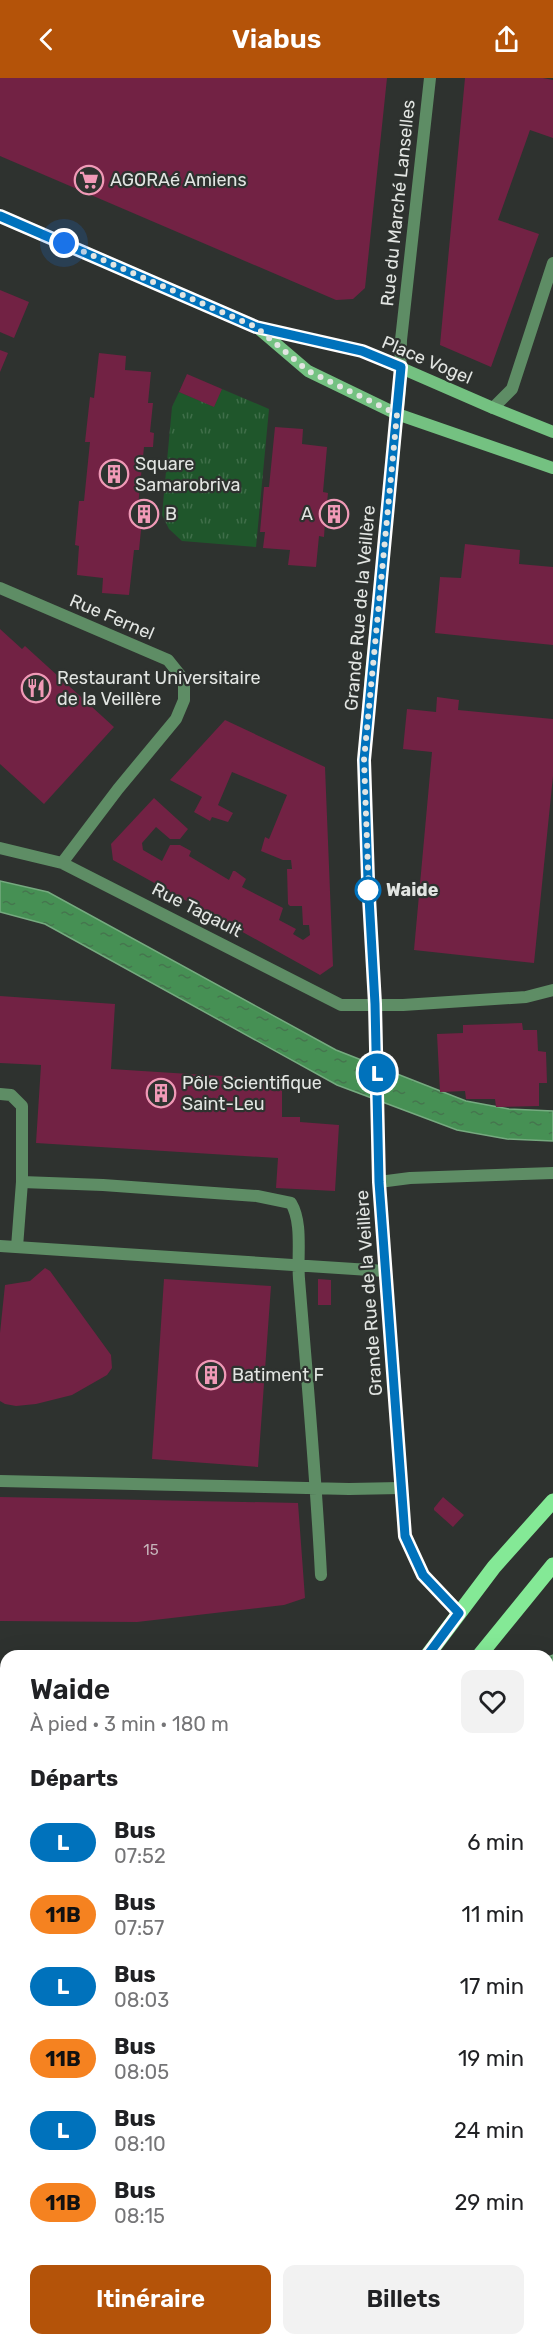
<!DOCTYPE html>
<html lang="fr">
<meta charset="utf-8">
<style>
body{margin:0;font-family:Rubik,sans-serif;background:#f2f2f2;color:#202124;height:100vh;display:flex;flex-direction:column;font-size:22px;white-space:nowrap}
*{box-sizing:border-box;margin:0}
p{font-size:20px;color:#757577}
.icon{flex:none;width:33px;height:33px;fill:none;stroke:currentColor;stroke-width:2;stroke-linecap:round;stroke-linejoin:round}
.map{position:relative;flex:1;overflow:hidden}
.panel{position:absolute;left:0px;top:1572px;width:554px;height:696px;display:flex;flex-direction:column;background:#fff;border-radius:18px 18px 0 0;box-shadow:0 6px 24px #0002}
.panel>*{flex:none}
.badge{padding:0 12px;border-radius:20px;font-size:21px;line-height:39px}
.you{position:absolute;width:30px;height:30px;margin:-15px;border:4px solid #fff;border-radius:50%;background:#1a73e8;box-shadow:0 0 0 9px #1a73e833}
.map>.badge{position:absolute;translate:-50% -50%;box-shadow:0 0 0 3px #fff}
h2{padding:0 30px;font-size:22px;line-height:54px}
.round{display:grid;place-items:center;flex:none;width:63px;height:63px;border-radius:12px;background:#f2f2f2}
.overview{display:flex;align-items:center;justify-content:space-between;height:102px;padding:0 30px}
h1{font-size:28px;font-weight:600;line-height:45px}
.button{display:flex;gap:12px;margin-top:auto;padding:12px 30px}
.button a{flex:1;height:69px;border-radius:12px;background:#b45309;color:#fff;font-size:24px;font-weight:600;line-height:69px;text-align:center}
.button a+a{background:#f2f2f2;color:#202124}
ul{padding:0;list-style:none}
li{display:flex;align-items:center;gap:18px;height:72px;padding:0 30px}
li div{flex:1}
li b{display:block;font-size:22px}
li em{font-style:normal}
li .badge{min-width:66px;font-weight:700;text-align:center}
header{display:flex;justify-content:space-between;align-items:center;height:78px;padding:0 30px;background:#b45309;color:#fff;font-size:27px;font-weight:600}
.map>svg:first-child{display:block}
</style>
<header><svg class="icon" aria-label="back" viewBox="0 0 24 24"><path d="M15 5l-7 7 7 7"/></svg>Viabus<svg class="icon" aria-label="share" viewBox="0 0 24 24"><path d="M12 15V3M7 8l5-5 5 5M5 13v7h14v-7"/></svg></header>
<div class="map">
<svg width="553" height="2268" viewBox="0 0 553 2268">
<defs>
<pattern id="park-tufts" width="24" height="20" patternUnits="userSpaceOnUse" patternTransform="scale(1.5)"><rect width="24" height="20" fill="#1f562b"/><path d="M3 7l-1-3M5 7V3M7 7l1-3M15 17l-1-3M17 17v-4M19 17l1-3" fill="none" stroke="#3f6e49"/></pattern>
<pattern id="water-ripples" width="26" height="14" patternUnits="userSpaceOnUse" patternTransform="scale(1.5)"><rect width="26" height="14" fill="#469054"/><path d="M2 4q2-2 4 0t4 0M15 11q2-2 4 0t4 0" fill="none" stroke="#45764e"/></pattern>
</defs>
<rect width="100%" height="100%" fill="#2e322f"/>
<path fill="url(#park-tufts)" d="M222,311L269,331L256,469L182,463L169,451L162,437L172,329L179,314L213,328Z
M553,1670V1961L548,1958V1676Z
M553,2184V2268H512L515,2262H548V2195Z"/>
<path fill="url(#water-ripples)" stroke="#75aa7f" stroke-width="1.5" d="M0,803L48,814L336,972L466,1023L509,1031L553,1033V1063L507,1061L457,1052L337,1007L45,846L0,834Z
M553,1577V1670L548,1676V1579Z
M553,2151V2214L548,2226V2164Z"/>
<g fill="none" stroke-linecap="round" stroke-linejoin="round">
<path stroke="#469054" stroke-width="58" d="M47,2268L52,2262"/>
</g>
<path fill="#722244" d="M0,0H387L365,210L353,221L336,222L0,78Z
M465,0H543L553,2V60L530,52L498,142L539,156L491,289L440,267Z
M0,212L29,224L14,260L0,254Z
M0,272L8,275L0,294Z
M99,275L126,278L125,292L151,294L148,325H153L150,354L154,355L153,369H144L138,428L147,429L146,443L142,442L139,472H134L129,517L102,515L103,500L77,497L79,468L75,467L79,423H84L90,364H85L90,319L94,320Z
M187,296L222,311L214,329L179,314Z
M275,349L303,351L302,366L327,369L323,414L328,415L327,425L344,427L342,446L325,444L324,459L319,458L316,489L288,487L290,472L263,470L265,454H260L264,409H269Z
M465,466L520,472L519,486L553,489V567L435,555L440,499L461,500Z
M0,551L22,571L25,568L114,649L44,726L0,686Z
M437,619L459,622L458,632L553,641V698L534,885L414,872L432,674L403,671L407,631L436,634Z
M225,642L325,689L333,888L320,897L113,782L111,766L154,720L188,751L180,761H170L156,749L142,765L143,772L162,783L170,767H180L191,773L189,778L229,802L233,793H235L246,801L242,809L283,830L279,842L296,851L293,856L303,862L310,857L309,847H303L302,828H290L288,826L287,791H292L291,782H283L261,773L265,759L269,761L287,717L232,694L218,727L233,735L228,744L212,739L210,743L194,734L202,719L170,702Z
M0,918L115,926L111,991L252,1000L276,1004L282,1010V1039H300V1044L339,1047L335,1113L276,1110L278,1080L36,1065L41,987L0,985Z
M522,945L523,952H537L538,973L546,974L547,1005H539V1028L496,1029L495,1021H466L465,1013L440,1014L437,956L463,955V947Z
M45,1190L50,1193L111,1277L112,1290L107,1297L72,1317L36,1326L16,1328L5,1326L0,1323V1255L5,1207L30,1203Z
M164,1201L271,1208L258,1389L152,1381Z
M318,1201L331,1202V1227H318Z
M0,1419L298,1425L305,1520L284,1527L137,1544L0,1543Z
M443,1419L464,1437L453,1449L434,1432V1430Z
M6,1637V1724L0,1725V1638Z
M548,1797L553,1800V1855L548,1852Z
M548,1877L553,1880V1929L548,1926Z
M6,1895V2019L0,2027V1902Z
M548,1995L553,1998V2045L548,2042Z
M123,2262H147L142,2268H131Z
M193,2262H246L241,2268H189Z"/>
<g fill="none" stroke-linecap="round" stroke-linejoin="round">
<path stroke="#5e8d65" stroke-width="12" d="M0,1016L11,1017L22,1028V1104L17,1169
M22,1104L103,1107L257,1118L291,1125C303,1145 297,1177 299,1201C307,1299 316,1398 321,1497
M0,1168L385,1193
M0,1403L349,1411L400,1410
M0,2135L6,2131"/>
<path stroke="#5e8d65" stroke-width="12" d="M430,0L401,262L400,309L371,596L364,682L368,802L375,926L379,1104L405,1458L423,1497L459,1535
M493,330L512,311L553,185
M0,510L168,582L184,602V622L176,641L118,711L62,785
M0,770L62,785L341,927H403L526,919L553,912
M379,1104L410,1100L553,1095
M0,1625L6,1623
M0,2191L6,2197
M79,2262L86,2268
M302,2268L307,2262"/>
<path stroke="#74c181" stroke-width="12" d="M0,138L256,249L362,273L493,330L553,354
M260,252L308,293L397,336L553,390"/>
<path stroke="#84e996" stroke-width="15" d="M427,1578L494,1489L553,1423
M479,1578L553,1487
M0,2103L6,2094
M0,2183L6,2177"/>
</g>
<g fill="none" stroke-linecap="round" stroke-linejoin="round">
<g stroke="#fff" stroke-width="14">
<path id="line" d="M0,138L256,249L362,273L401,289L364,682L368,802L375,926L379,1104L405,1458L423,1497L459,1535L427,1578"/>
</g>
<use href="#line" stroke="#0072bc" stroke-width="9"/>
<path stroke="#e2e5e2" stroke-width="6" stroke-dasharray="0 10.8" d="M64,165L256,249L308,293L397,336L364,682L369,819L368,812"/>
</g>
<defs>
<g id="supermarket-ring" transform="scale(1.5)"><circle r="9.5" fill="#2e322f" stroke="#f09ab7" stroke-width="1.5"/><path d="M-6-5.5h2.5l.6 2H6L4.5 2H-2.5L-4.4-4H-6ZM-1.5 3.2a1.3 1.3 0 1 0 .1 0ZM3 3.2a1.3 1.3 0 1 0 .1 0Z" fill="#f09ab7"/></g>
<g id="building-ring" transform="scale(1.5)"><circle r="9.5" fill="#2e322f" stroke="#f09ab7" stroke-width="1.5"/><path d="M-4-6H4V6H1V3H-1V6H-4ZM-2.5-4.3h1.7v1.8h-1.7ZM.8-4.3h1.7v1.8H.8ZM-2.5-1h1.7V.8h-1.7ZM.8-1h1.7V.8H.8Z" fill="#f09ab7"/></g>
<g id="restaurant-ring" transform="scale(1.5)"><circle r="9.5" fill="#2e322f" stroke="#f09ab7" stroke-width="1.5"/><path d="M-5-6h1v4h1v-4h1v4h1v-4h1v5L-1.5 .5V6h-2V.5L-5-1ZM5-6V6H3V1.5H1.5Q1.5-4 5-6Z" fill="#f09ab7"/></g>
</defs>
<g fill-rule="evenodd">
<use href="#supermarket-ring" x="89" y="102"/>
<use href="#building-ring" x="114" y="396"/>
<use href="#building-ring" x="144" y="436"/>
<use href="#building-ring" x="334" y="436"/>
<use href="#restaurant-ring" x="36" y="610"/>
<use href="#building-ring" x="161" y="1015"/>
<use href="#building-ring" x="211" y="1297"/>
</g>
<circle fill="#fff" stroke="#0072bc" stroke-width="3" cx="368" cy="812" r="12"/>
<g text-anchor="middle" stroke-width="4.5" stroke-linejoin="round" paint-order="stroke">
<g font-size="15" fill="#c6b4ba">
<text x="151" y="1477">15</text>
</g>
<g font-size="18" fill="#e2e5e2" stroke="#2e322f" text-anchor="start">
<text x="110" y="108">AGORAé Amiens</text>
<text x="135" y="392">Square<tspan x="135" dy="21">Samarobriva</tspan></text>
<text x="165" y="442">B</text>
<text x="313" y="442" text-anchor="end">A</text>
<text x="57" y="606">Restaurant Universitaire<tspan x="57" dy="21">de la Veillère</tspan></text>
<text x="182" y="1011">Pôle Scientifique<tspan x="182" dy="21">Saint-Leu</tspan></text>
<text x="232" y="1303">Batiment F</text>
</g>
<g font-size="18" fill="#e2e5e2" stroke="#2e322f">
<text transform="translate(398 125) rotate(-84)" y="6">Rue du Marché Lanselles</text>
<text transform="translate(427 282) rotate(23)" y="6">Place Vogel</text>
<text transform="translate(360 530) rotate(-85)" y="6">Grande Rue de la Veillère</text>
<text transform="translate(112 539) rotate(23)" y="6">Rue Fernel</text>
<text transform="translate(197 832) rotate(27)" y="6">Rue Tagault</text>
<text transform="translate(369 1215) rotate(-94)" y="6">Grande Rue de la Veillère</text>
</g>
<g font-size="18" font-weight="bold" fill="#e2e5e2" stroke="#2e322f" text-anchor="start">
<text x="386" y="818">Waide</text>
</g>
</g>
</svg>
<div class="you" style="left:64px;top:165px"></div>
<b class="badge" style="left:377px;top:995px;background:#0072bc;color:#fff">L</b>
<section class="panel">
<div class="overview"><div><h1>Waide</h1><p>À pied · 3 min · 180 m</p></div><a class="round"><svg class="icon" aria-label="heart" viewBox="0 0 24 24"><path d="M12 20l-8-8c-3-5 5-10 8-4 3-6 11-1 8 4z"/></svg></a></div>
<h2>Départs</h2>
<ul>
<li><span class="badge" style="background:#0072bc;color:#fff">L</span><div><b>Bus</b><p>07:52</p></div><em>6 min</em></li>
<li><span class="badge" style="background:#f58220;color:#111">11B</span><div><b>Bus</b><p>07:57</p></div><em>11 min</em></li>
<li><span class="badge" style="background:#0072bc;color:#fff">L</span><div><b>Bus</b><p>08:03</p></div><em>17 min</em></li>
<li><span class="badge" style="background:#f58220;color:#111">11B</span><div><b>Bus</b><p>08:05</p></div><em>19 min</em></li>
<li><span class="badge" style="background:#0072bc;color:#fff">L</span><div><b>Bus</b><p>08:10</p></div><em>24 min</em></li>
<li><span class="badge" style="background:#f58220;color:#111">11B</span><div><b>Bus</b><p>08:15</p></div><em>29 min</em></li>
</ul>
<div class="button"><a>Itinéraire</a><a>Billets</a></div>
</section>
</div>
